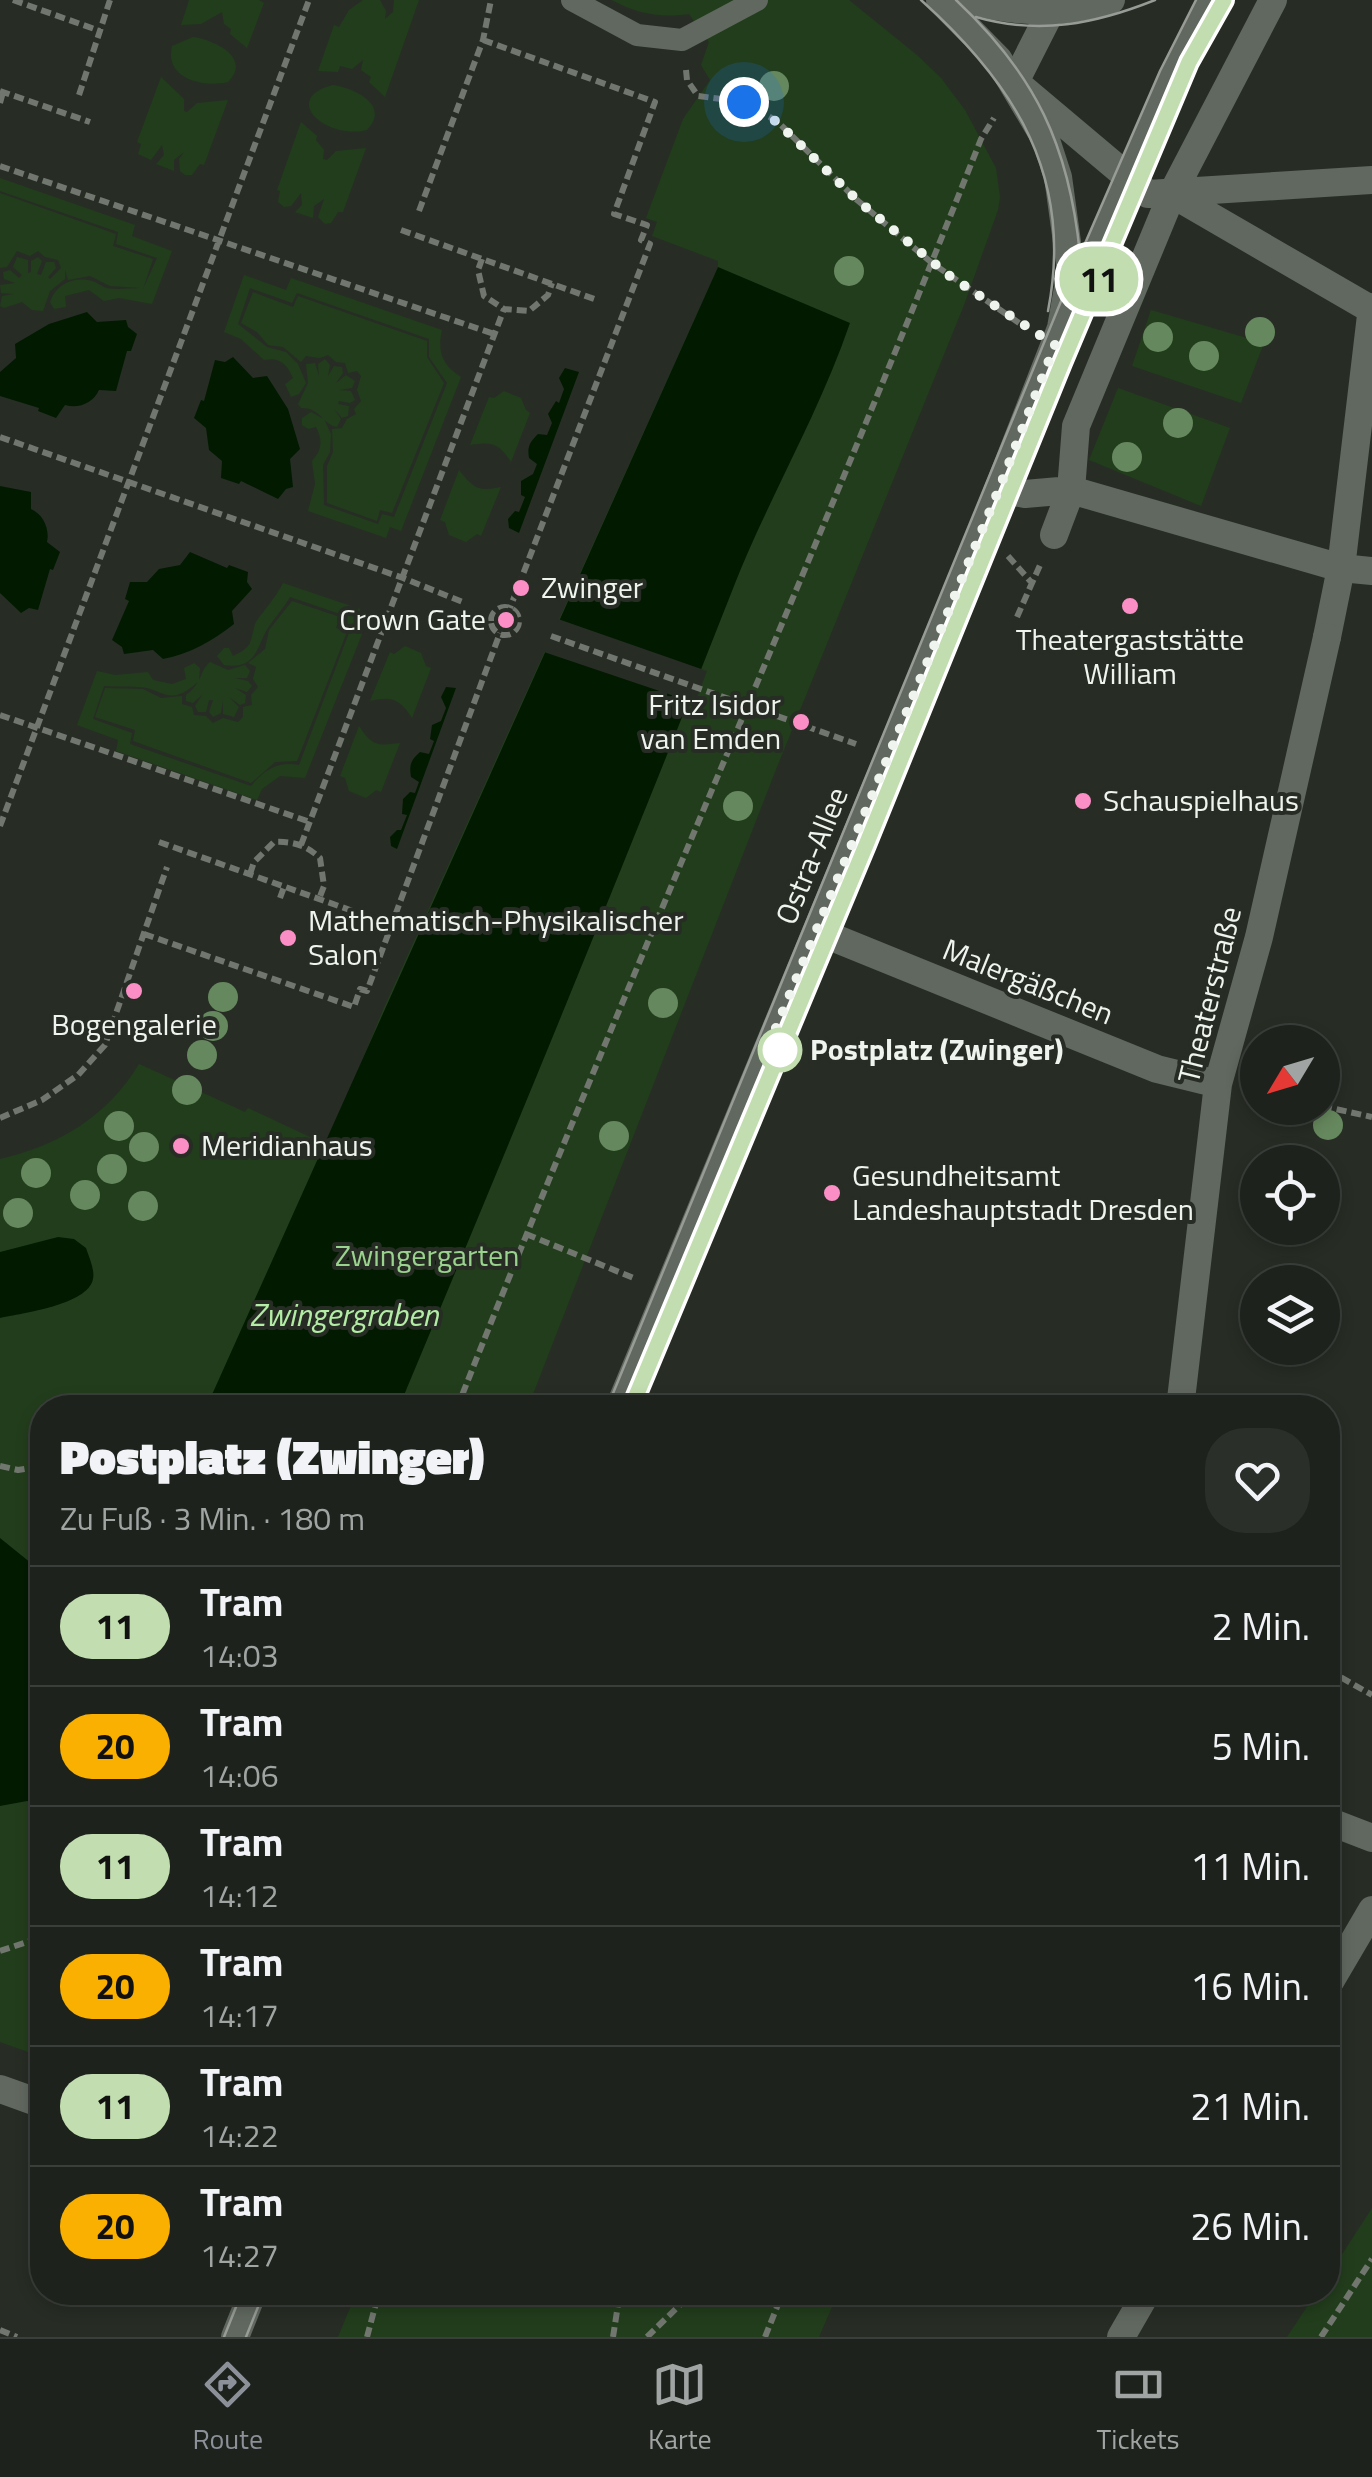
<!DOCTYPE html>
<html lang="de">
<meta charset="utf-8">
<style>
body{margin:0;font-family:"Titillium Web",sans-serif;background:#2a2f29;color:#f1f3f6;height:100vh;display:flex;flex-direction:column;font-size:38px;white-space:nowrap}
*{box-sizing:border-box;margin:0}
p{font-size:32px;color:#a0a4a3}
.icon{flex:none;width:55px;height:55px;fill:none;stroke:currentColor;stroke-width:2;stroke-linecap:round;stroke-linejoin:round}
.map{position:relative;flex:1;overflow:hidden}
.details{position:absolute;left:30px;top:1395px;width:1310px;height:910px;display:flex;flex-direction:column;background:#1d221c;border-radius:40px;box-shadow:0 5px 15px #0003,0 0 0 2px #3b3f3b}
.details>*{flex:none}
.badge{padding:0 20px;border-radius:32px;font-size:35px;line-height:65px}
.needle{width:65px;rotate:232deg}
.controls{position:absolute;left:1240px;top:1025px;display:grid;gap:20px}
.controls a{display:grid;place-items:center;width:100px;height:100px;border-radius:50%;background:#1d221c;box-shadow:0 5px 15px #0003,0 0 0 2px #3b3f3b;font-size:50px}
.you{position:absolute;width:50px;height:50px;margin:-25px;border:8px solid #fff;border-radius:50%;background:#1a73e8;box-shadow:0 0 0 15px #1a73e833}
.map>.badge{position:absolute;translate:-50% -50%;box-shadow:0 0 0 5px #fff}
.round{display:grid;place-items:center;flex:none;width:105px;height:105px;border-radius:40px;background:#2a2f29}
.overview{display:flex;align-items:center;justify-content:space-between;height:170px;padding:0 30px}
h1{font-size:48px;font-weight:800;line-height:75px}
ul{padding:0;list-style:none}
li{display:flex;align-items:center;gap:30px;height:120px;padding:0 30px;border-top:2px solid #3b3f3b}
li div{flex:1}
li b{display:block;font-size:38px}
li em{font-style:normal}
li .badge{min-width:110px;font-weight:700;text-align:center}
.tab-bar{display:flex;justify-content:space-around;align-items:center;height:140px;border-top:2px solid #3b3f3b;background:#1d221c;font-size:28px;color:#a0a4a3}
.tab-bar a{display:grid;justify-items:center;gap:5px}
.tab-bar .selected{color:#8c9099}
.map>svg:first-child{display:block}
</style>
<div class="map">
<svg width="1372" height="2337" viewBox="0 0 1372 2337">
<rect width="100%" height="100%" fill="#272d25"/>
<path fill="#223d1c" d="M189,0H259L264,3L247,48L230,34L231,29L224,24L222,12L201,24L181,25Z
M363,0H380L386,11L385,19L393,12L394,0H419L385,97L369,82L371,77L361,70L363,60L352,69L340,66L338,72L318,71L334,25L339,27L349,10Z
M612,0H849L917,55L941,78L965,110L996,168L1000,197L998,210L964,305L775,772L528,1407L42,1408V2057L0,2042V1159C58,1146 108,1116 139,1064L245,1112L248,1108L327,1145L383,1010L718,267V261L652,236L657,222L646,218L683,119L710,80L701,65L709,42L689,14C661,18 637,14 612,0Z
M193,37C215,40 252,58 228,82C204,88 164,79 172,46Z
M161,77L184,99V111L187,112L197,103L228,100L204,165L200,164L192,175H185L180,171L179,159L184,152L174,160V171L156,164L164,155L162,145L151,160L138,154L141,144L137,142Z
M333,85C354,88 391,105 367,130C327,140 279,99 333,85Z
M301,122L317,136L316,140L324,150L323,159L327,160L336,151L366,148L343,212H338L331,223L325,224L318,217L324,199L314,206L313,218L295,212L302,205L301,193L291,206L284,207L278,202L280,191L277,190Z
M0,178L135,225L132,236L172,251L152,304L119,298L104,301L89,290L65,296L66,307L54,309L50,302C56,284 74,276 92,281C97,282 102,287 107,288C116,290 132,288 141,288L110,286L90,276L68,280L65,270V279L50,291L43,311L32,310L22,302L4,308L0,306L2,296L13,294L1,293L0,285L15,283L4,279L3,272L10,270L19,278L22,275L13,267L17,257L28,260V273L31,272V261L38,257L42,261L37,274L41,275L46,262H54L56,268L48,277L50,279L61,268L58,260L45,257L38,251L30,256L17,251L7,267L0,268V193L116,234L113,246L153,259L143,289L157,258L116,244L118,232L0,191Z
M244,275L286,290L291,278L442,330C437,351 442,365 461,377L401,531L390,527L386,538L308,511L315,484L312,461C322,450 323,440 316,427L308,429L302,425V418L311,412L324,419L331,434L330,452L323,465L324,505L378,524L382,514L394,517L447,383L429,357V339L297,293L292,303L250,288L238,324L267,347L286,352L298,364L306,383L299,394L291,397L285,384L293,378C287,364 280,357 264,360L241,339L224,332Z
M253,292L293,307L298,296L427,341V357L444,383L392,513L380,510L377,521L327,503V466L333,452L332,429L342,428L347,419L356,414L354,409L361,401L357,390L361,376L357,371L348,373L345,363L336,362L328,355L320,358L306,356L301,362L283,347L268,345L257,332L241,323Z
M1151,310L1264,343L1241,403L1132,366Z
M325,359L330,365L328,376L334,366L342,367L343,373L336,383L346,375L355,381L352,388L339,390L351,391L355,400L350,403L339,401L338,404L349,406L348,416L342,418L334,409L341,419L337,427C323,425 320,407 301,408L298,404L308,383L306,364L315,363L319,376L318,364Z
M1118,388L1230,428L1201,506L1089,460Z
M504,391L521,398L526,410L530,413L511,462C498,442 492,442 470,445L489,397L494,398Z
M459,470C473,488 478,492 501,487L481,536L477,534L466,542L449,535L445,522L440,520Z
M283,583L360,609L357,620L366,624L305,778L280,776L262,789L257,800L116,751L118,740L77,725L97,671L115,675L148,672L153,680L172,684L186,679L184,668L194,663L200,668L199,681C168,709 165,688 138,687C126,686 115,687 104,686L93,719L132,733L130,744L251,786C264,770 278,761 299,765L350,630L340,626L343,615L290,597C284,607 277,615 270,625C256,644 259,670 224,665L217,656L224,648H229L233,656C253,647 250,642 255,624C258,617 276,598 283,583Z
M292,601L340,617L336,628L347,632L297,761L275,762L251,783L133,741L135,730L95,717L105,688L143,689L161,698L182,696V704L192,707L194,715L206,716L213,723L223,718L238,722L243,717V707L252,705L251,695L258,687L253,679L256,667L248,663L265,649L269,630Z
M405,646L421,653L426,666L431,668L412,718C399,699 393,696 370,701L390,652L394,654Z
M210,662L228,670L245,665L250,671L247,678H235L248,681L252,686L247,692L235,688L246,695L245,703L240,705L229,697L239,707L234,717L223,714V701L221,713L213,717L209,712L213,700H209L206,712H198L195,706L202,695L193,703L186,701V695C204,681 199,671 210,662Z
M359,726C372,746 377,746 400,743L381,792L376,790L366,798L349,791L345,778L340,776Z
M1372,2208V2337H1287L1316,2293L1328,2292V2276Z
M356,2293V2292L838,2293L819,2337H338Z"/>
<path fill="#021b00" d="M718,267L850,323C819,414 769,497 734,586C626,861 513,1135 399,1407L206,1408Z
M87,312L97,322L126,320L128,327L137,334L131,351H127L116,391L99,390C93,403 79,409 65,405L56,418L38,411L39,408L0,396V372L16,358L15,344L49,324Z
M233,357L253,378L267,376L288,409L300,449L290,459L293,487L286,489L278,499L241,481L239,484L221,478L222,461L209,450L206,428L194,418L201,400L204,401L215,360L225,362Z
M565,368L579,372L519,533L509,528L508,519L515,511L519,512L525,497L521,495V481L533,474L537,464L529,458C527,446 530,442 538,434L547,435L552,423L548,414L556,401L559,403L564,389L559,378Z
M0,486L31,492V509C43,514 50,529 47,542L60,552L53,570L50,569L38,610L29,608L21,613L0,593Z
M190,552L227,568L229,565L248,572L247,582L252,589L232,611L234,624C212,641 190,654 163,659L153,650L124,654L122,647L112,640L129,601L125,599L130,582H147L159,569L180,565Z
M446,687L456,688L397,849L391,846L390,837L397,830H401L407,815L402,814L403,799L410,792L415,793L419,782L411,777C409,764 411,760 420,752L429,754L434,741L430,739L432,725L441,721L446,708L441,697Z
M58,1237L74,1239L86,1248C89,1257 95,1270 93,1279C88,1305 22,1313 0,1318V1252Z
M0,1538L42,1572V1804L27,1801L0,1806Z"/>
<path fill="#272d25" d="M558,619L707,671L695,703L544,652Z"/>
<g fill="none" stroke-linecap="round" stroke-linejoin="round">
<path stroke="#71766f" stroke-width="6" stroke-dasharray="10 5" stroke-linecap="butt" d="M13,0L100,31
M483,40L655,102L614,214L647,225L641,240L650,244L510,608
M686,70L687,80L698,96L744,102L777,121L857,200L932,263L1025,327
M0,91L90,122
M79,95L110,0
M0,103L3,92
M0,166L494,334
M419,211L483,40L491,0
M401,230L597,300
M482,259L478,270L484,296L504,309L529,311L548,295L552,283
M0,437L403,578L465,603
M1008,556L1032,583L1041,563
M491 621a14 14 0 1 1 28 0a14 14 0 1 1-28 0Z
M1017,617L1032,583
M551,636L856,744
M0,715L310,822
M0,826L309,0
M159,842L364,915
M301,845L504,309
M250,874L254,862L274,842C292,841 306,845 320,858L324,886L319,899
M280,898L284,887
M144,934L354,1007L360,989L367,991L500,633
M1322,1106L1372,1117
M0,1118L42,1100L78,1075L105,1045L167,867
M526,1234L636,1279
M457,1408C625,982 813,564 981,139L994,118
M0,1466L18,1470L42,1466
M1328,1670L1372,1695
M0,1951L42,1937
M0,2330L17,2337
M367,2337L379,2292
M613,2337L620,2292
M647,2337L693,2292
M765,2337L783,2292
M1321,2337L1372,2259"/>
<path stroke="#61685f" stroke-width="22" d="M572,0L637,35L682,40L757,0
M1072,302L1169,76L1208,0"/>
<path stroke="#61685f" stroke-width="28" d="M1052,0L1051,11L1015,82L1148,194L1372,180
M1172,194L1372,310
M999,489L1025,494L1071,490L1341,568L1372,571
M1054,535L1071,490L1076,426L1172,194L1273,0
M1327,637L1341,568L1372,307"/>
<path stroke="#61685f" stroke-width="28" d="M970,0C1016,13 1065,14 1111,0
M817,931L1157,1069L1218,1084
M619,1408L979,538L1061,328L1071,271L1058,177L1046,140L998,59L940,0
M1180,1408L1218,1084L1259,937L1327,637
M1328,1985L1372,1910
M0,2089L42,2104
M1121,2337L1147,2292"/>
<path stroke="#61685f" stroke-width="28" d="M1328,1821L1372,1838
M235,2337L253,2292"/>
<path stroke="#989c96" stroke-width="2.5" d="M921,0C1016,85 1074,178 1048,311
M956,0C1036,75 1069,146 1080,254
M976,17C1039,35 1095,24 1155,0
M607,1408L1080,255L1160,71L1196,0
M631,1408L1062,363L1189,62L1224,0
M224,2337L242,2292
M246,2337L264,2292"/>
</g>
<g fill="#66885e">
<circle cx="774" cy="86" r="15"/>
<circle cx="849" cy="271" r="15"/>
<circle cx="1260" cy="332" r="15"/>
<circle cx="1158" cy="337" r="15"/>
<circle cx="1204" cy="356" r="15"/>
<circle cx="1178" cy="423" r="15"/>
<circle cx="1127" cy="457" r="15"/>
<circle cx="738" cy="806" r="15"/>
<circle cx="223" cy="997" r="15"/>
<circle cx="663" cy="1003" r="15"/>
<circle cx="213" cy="1026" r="15"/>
<circle cx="202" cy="1055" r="15"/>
<circle cx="187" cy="1090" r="15"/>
<circle cx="1328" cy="1125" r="15"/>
<circle cx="119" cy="1126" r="15"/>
<circle cx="614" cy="1136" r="15"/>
<circle cx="144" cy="1147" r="15"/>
<circle cx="112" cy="1169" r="15"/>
<circle cx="36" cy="1173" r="15"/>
<circle cx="85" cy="1195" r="15"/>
<circle cx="143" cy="1206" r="15"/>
<circle cx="18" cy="1213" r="15"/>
</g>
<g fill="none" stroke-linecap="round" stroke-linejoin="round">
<g stroke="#fff" stroke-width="22">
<path id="line" d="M631,1408L866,845L1062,363L1189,62L1224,0"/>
</g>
<use href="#line" stroke="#c2ddaf" stroke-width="15"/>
<path stroke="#f0f4ef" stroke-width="10" stroke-dasharray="0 18" d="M744,102L777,122L857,200L951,277L1055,345L999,489L771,1040L780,1050"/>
</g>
<g fill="#fb8fc5" stroke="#272d25" stroke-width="4">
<circle cx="521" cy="588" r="10"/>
<circle cx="1130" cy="606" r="10"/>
<circle cx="506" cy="620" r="10"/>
<circle cx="801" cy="722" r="10"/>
<circle cx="1083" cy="801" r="10"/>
<circle cx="288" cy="938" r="10"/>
<circle cx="134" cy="991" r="10"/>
<circle cx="181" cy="1146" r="10"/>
<circle cx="832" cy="1193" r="10"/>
</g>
<circle fill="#fff" stroke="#c2ddaf" stroke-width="5" cx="780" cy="1050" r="20"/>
<g text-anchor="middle" stroke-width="8" stroke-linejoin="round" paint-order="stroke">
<g font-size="30" fill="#f0f4ef" stroke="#272d25" text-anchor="start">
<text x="541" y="598">Zwinger</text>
<text x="486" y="630" text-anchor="end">Crown Gate</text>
<text x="1130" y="650" text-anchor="middle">Theatergaststätte<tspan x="1130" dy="34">William</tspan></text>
<text x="781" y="715" text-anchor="end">Fritz Isidor<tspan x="781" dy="34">van Emden</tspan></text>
<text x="1103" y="811">Schauspielhaus</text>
<text x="308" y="931">Mathematisch-Physikalischer<tspan x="308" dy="34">Salon</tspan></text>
<text x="134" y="1035" text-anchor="middle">Bogengalerie</text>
<text x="201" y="1156">Meridianhaus</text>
<text x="852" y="1186">Gesundheitsamt<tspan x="852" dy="34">Landeshauptstadt Dresden</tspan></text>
</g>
<g font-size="30" fill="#f0f4ef" stroke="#272d25">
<text transform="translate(812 856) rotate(-68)" y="10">Ostra-Allee</text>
<text transform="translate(1028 982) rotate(22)" y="10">Malergäßchen</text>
<text transform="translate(1210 995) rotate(-76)" y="10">Theaterstraße</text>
</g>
<g font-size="30" font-weight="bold" fill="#f0f4ef" stroke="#272d25" text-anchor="start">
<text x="810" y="1060">Postplatz (Zwinger)</text>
</g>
<g font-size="30" fill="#9ad38d" stroke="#272d25">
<text x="427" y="1266">Zwingergarten</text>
</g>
<g font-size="32" font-style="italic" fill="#b3eca5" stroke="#272d25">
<text x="344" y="1326">Zwingergraben</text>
</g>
</g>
</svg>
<div class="controls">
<a><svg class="needle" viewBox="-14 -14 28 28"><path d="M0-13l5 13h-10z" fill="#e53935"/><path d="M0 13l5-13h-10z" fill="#a0a4a3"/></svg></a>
<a><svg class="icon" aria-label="locate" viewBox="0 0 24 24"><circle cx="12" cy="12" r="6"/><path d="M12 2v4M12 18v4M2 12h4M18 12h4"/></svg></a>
<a><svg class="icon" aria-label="layers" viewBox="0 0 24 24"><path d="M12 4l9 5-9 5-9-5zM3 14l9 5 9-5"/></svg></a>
</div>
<div class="you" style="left:744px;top:102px"></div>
<b class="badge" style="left:1099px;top:279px;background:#c2ddaf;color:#111">11</b>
<section class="details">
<div class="overview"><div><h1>Postplatz (Zwinger)</h1><p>Zu Fuß · 3 Min. · 180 m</p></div><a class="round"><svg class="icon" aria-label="heart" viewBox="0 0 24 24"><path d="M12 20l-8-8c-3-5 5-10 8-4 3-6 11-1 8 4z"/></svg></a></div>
<ul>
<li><span class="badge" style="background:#c2ddaf;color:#111">11</span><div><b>Tram</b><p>14:03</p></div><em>2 Min.</em></li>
<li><span class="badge" style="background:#f9b000;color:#111">20</span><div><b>Tram</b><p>14:06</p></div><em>5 Min.</em></li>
<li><span class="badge" style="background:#c2ddaf;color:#111">11</span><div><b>Tram</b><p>14:12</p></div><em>11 Min.</em></li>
<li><span class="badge" style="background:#f9b000;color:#111">20</span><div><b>Tram</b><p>14:17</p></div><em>16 Min.</em></li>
<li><span class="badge" style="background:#c2ddaf;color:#111">11</span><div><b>Tram</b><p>14:22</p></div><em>21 Min.</em></li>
<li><span class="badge" style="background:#f9b000;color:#111">20</span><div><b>Tram</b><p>14:27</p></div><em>26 Min.</em></li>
</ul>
</section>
</div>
<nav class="tab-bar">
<a class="selected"><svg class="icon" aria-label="directions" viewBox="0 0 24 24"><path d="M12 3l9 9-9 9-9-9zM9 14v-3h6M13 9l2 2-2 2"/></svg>Route</a>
<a><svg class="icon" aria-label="map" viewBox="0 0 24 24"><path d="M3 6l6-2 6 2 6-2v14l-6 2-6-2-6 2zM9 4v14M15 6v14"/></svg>Karte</a>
<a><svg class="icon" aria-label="tickets" viewBox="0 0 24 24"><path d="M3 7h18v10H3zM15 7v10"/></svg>Tickets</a>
</nav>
